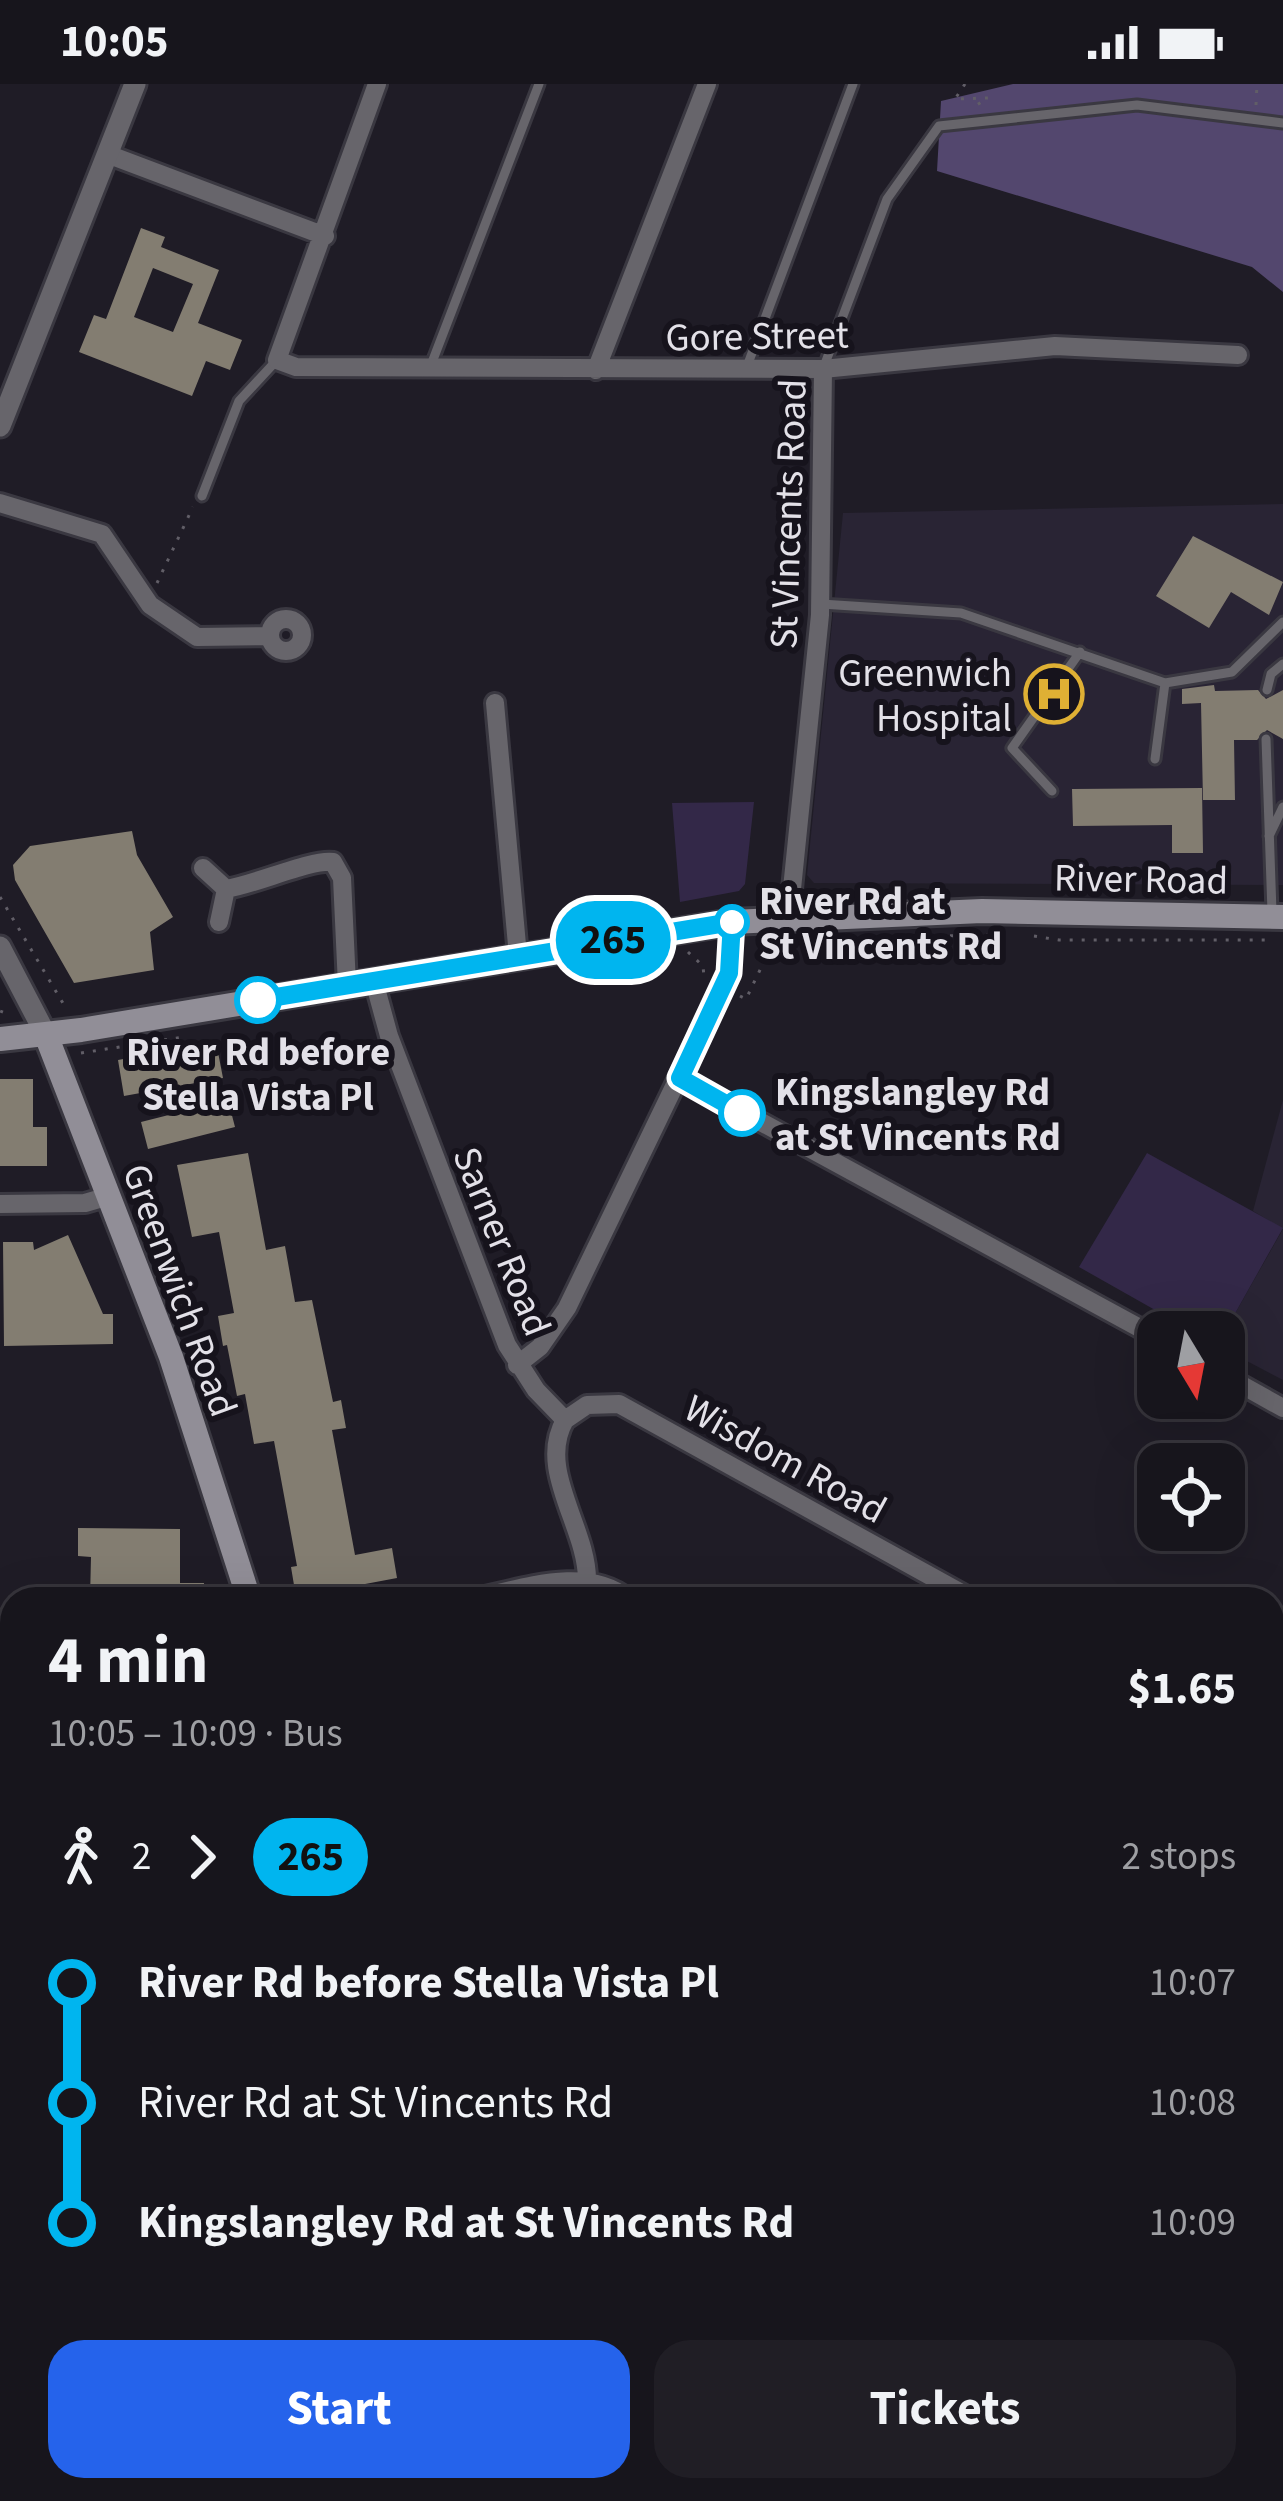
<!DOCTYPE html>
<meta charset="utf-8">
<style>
body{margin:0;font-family:"Source Sans 3",sans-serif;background:#201e25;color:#f1f3f6;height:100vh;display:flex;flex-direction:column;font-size:45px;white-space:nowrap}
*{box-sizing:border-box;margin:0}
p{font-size:39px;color:#9e9fa3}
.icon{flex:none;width:66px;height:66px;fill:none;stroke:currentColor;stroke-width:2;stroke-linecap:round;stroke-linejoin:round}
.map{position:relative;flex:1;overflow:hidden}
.drawer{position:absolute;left:0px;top:1503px;width:1284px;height:915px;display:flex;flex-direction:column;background:#17151c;border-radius:36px 36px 0 0;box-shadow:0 12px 48px #0002,0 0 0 3px #36343b}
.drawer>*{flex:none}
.badge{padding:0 24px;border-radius:39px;font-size:42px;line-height:78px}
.needle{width:78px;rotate:170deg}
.controls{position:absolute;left:1137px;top:1227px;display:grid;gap:24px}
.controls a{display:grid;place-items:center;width:108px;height:108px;border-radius:24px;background:#17151c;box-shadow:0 12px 48px #0002,0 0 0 3px #36343b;font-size:60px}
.map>.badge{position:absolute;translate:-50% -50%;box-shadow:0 0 0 6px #fff}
.legs{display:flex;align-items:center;gap:18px;height:132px;padding:0 48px;font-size:39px}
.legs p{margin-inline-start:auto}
.head{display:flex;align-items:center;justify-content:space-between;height:204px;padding:0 48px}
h1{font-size:66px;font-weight:700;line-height:90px}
.action{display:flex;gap:24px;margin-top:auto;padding:24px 48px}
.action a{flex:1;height:138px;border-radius:36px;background:#2563eb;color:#fff;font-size:48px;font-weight:700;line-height:138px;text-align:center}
.action a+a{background:#201e25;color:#f1f3f6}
ul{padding:0 48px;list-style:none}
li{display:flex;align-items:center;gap:42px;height:120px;font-size:45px}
li i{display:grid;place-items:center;width:18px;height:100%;margin:0 15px;background:currentColor}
li i::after{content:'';width:30px;height:30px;margin:-15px;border:9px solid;border-radius:50%;background:#17151c}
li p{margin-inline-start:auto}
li:first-child i{background:linear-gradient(#0000 50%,currentColor 0)}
li:last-child i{background:linear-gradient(currentColor 50%,#0000 0)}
.status{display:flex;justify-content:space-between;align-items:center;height:84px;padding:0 60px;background:#17151c;direction:ltr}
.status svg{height:33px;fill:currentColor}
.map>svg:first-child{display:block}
</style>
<div class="status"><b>10:05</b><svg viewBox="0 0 49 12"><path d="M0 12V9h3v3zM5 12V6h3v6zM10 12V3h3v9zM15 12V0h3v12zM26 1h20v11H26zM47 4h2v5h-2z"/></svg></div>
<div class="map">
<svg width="1283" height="2417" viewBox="0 0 1283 2417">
<rect width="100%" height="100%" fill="#1f1c26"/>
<path fill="#292434" d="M1283,420V801L814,799L807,791L843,429Z
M1283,1016V1296L1224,1265V1249L1283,1145L1253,1127Z
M698,2406H746L756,2417H685Z"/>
<path fill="#332848" d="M754,718L745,800L739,807L680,818L672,719Z
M1147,1069L1283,1144L1224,1249L1194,1248L1079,1183Z
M0,1801H12V2406H610L597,2417H0Z"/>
<path fill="#53476e" d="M1013,0H1283V208L1252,183L937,87L941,17Z"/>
<path fill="#837d71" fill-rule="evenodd" d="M141,144L165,153L161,163L219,186L198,239L242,256L230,286L206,277L192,312L79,268L94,231L106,235ZM153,184L193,200L173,248L134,233Z
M1193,452L1283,498L1269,531L1231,508L1209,544L1156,512Z
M1214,601L1215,607L1258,606L1266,615L1283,606V655L1267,646L1257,656H1234L1235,716H1203L1201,619L1182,620V605Z
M1202,704L1203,769H1172V741L1073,742L1072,705Z
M132,747L137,771L173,833L150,848L154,886L74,899L15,796L13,781L30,762Z
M216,958L223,994L124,1012L118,976Z
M0,995H33V1043H47V1082H0Z
M228,1016L235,1043L148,1065L141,1038Z
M248,1069L266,1166L285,1162L295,1218L312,1216L333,1318L341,1316L346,1344L332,1346L355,1471L392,1464L397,1494L296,1513L291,1483L297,1482L274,1357L254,1360L245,1310L237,1312L227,1261L223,1262L218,1232L234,1229L219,1148L192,1153L177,1081Z
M68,1151L103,1230H113V1260L4,1262L3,1158H33L34,1166Z
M78,1444L180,1445V1499H204L203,1515H90L91,1473L78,1472Z"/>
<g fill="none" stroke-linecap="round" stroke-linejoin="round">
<g stroke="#3a3841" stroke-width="15">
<path id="service" d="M431,281L539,0
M746,285L853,0
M823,285L887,115L939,42L1137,21L1283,39
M202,412L239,317L277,276
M821,520L961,529L1165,599L1232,588L1283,538
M1267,606L1271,590L1283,580
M1266,655L1272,828
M1155,675L1165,599
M1052,707L1012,664L1080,568
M1269,752L1283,723
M0,2052L12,2061
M471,2406L485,2417"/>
</g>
<g stroke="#3a3841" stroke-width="24">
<path id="minor" d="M377,0L277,276L296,283L823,285L1055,262L1238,271
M107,70L325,152
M596,286L707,0
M0,419L102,450L150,521L197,553L267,552
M270 551a16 16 0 1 1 32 0a16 16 0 1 1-32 0Z
M495,619L518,872
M203,784L226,805L219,838
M226,805C257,800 311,775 333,778L342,794L347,901
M789,834L820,531L823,285
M374,897L389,952L507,1261L536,1306L565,1336C536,1386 588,1444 587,1497
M680,994L1158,1254
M0,1120L85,1119L109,1112
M517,1281L540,1263L567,1224L729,889L732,838
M1224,1291L1283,1324
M565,1336L587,1321L619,1320L972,1515
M471,1515C519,1506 585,1480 628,1515
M1272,1691L1283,1703
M1272,2054L1283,2047
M1247,2406L1252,2417
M641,2417L654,2406
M894,2417L905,2406"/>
</g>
<g stroke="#3a3841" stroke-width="27">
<path id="tertiary" d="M0,342L135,0
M0,863L46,951"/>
</g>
<g stroke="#3a3841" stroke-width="30">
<path id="secondary" d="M46,951L171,1273L249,1515
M0,955L81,946L732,838L982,827L1283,833"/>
</g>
<g stroke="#3a3841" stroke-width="33">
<path id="primary" d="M0,1746H12
M0,1772L12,1773
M776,2406L786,2417
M811,2406L820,2417"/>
</g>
<path stroke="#615e67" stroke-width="3" stroke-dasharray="3 9" stroke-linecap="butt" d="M965,0L955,15L988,14L972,24
M1256,21L1257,0
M157,499L193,423
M0,813L67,926
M938,852L988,851
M1034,852L1059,856H1269
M688,868L703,882L704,893
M740,912L746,915L773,859
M1,929L3,924
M81,969L183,953
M0,1811H12
M0,1845L12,1829
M0,1874L12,1858
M0,1895L12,1880
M0,1921L12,1906
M0,1946L12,1931
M0,1973L12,1958
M0,1988L12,1973
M0,1993L12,2001
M0,2015L12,2025
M0,2091L12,2101
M0,2111L12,2086
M0,2143L12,2126
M0,2160L12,2169
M0,2170L12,2155
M0,2181L12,2190
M0,2203L12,2213
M0,2226L11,2234
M0,2252L12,2236
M0,2281L12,2266
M0,2304L12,2289
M0,2333L12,2318
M0,2356L12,2341
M0,2384L12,2369
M0,2394L23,2417
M130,2406L144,2417
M160,2406L174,2417
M250,2406L265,2417
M396,2406L408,2417
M534,2406L549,2417
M98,2407L112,2417
M175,2416L182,2406
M39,2417L48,2406
M61,2417L70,2406
M75,2417L84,2406
M197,2417L205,2406
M219,2417L228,2406
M269,2417L277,2406
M288,2417L296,2406
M310,2417L318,2406
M333,2417L342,2406
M358,2417L367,2406
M382,2417L391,2406
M512,2417L521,2406
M558,2417L567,2406
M1064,2417L1072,2406"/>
<use href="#service" stroke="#67656b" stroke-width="9"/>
<use href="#minor" stroke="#67656b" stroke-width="18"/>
<use href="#tertiary" stroke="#67656b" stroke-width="21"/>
<use href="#secondary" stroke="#918e97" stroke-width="24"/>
<use href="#primary" stroke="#b1aeba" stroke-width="27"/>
</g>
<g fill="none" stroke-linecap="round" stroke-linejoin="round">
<g stroke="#fff" stroke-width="27">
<path id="line-1" d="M258,916L732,838L729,889L680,994L742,1029"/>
</g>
<use href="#line-1" stroke="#00b5ef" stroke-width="18"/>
</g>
<defs>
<g id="hospital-ring" transform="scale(3)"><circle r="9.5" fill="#16131c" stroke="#dfb034" stroke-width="1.5"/><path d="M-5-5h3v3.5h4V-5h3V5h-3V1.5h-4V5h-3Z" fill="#dfb034"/></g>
</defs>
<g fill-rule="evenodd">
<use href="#hospital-ring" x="1054" y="610"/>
</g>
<g fill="#fff" stroke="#00b5ef" stroke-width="6">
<circle cx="732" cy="838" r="15"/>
<circle cx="258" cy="916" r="21"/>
<circle cx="742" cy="1029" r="21"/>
</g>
<g text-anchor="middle" stroke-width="12" stroke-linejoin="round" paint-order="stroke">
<g font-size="39" fill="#e3e1e8" stroke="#16131c">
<text transform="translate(757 251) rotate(-1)" y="14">Gore Street</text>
<text transform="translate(787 430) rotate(-88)" y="14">St Vincents Road</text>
<text transform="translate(1141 794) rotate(1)" y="14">River Road</text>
<text transform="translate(503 1157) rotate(68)" y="14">Sarner Road</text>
<text transform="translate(181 1206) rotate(70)" y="14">Greenwich Road</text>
<text transform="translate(786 1374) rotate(29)" y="14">Wisdom Road</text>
</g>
<g font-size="39" fill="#e3e1e8" stroke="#16131c" text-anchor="end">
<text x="1012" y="602">Greenwich<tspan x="1012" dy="45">Hospital</tspan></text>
</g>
<g font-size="39" font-weight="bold" fill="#e3e1e8" stroke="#16131c" text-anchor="start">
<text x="759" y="830">River Rd at<tspan x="759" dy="45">St Vincents Rd</tspan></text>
<text x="258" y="981" text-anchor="middle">River Rd before<tspan x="258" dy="45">Stella Vista Pl</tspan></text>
<text x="775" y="1021">Kingslangley Rd<tspan x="775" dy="45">at St Vincents Rd</tspan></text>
</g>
</g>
</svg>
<div class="controls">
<a><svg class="needle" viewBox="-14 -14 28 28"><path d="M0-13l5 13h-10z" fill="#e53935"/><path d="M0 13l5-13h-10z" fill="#9e9fa3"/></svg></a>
<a><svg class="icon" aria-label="locate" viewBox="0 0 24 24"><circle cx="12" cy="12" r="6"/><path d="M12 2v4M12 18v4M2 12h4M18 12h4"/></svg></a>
</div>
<b class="badge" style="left:613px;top:856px;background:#00b5ef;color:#111">265</b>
<section class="drawer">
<div class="head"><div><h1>4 min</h1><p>10:05 – 10:09 · Bus</p></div><b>$1.65</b></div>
<div class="legs"><svg class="icon" aria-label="walk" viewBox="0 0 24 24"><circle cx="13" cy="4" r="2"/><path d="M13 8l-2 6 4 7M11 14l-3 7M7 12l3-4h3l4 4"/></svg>2<svg class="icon" aria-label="forward" viewBox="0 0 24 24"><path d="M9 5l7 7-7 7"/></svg><b class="badge" style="background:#00b5ef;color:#111">265</b><p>2 stops</p></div>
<ul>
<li><i style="color:#00b5ef"></i><b>River Rd before Stella Vista Pl</b><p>10:07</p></li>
<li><i style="color:#00b5ef"></i><span>River Rd at St Vincents Rd</span><p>10:08</p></li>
<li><i style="color:#00b5ef"></i><b>Kingslangley Rd at St Vincents Rd</b><p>10:09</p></li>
</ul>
<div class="action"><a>Start</a><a>Tickets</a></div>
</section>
</div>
